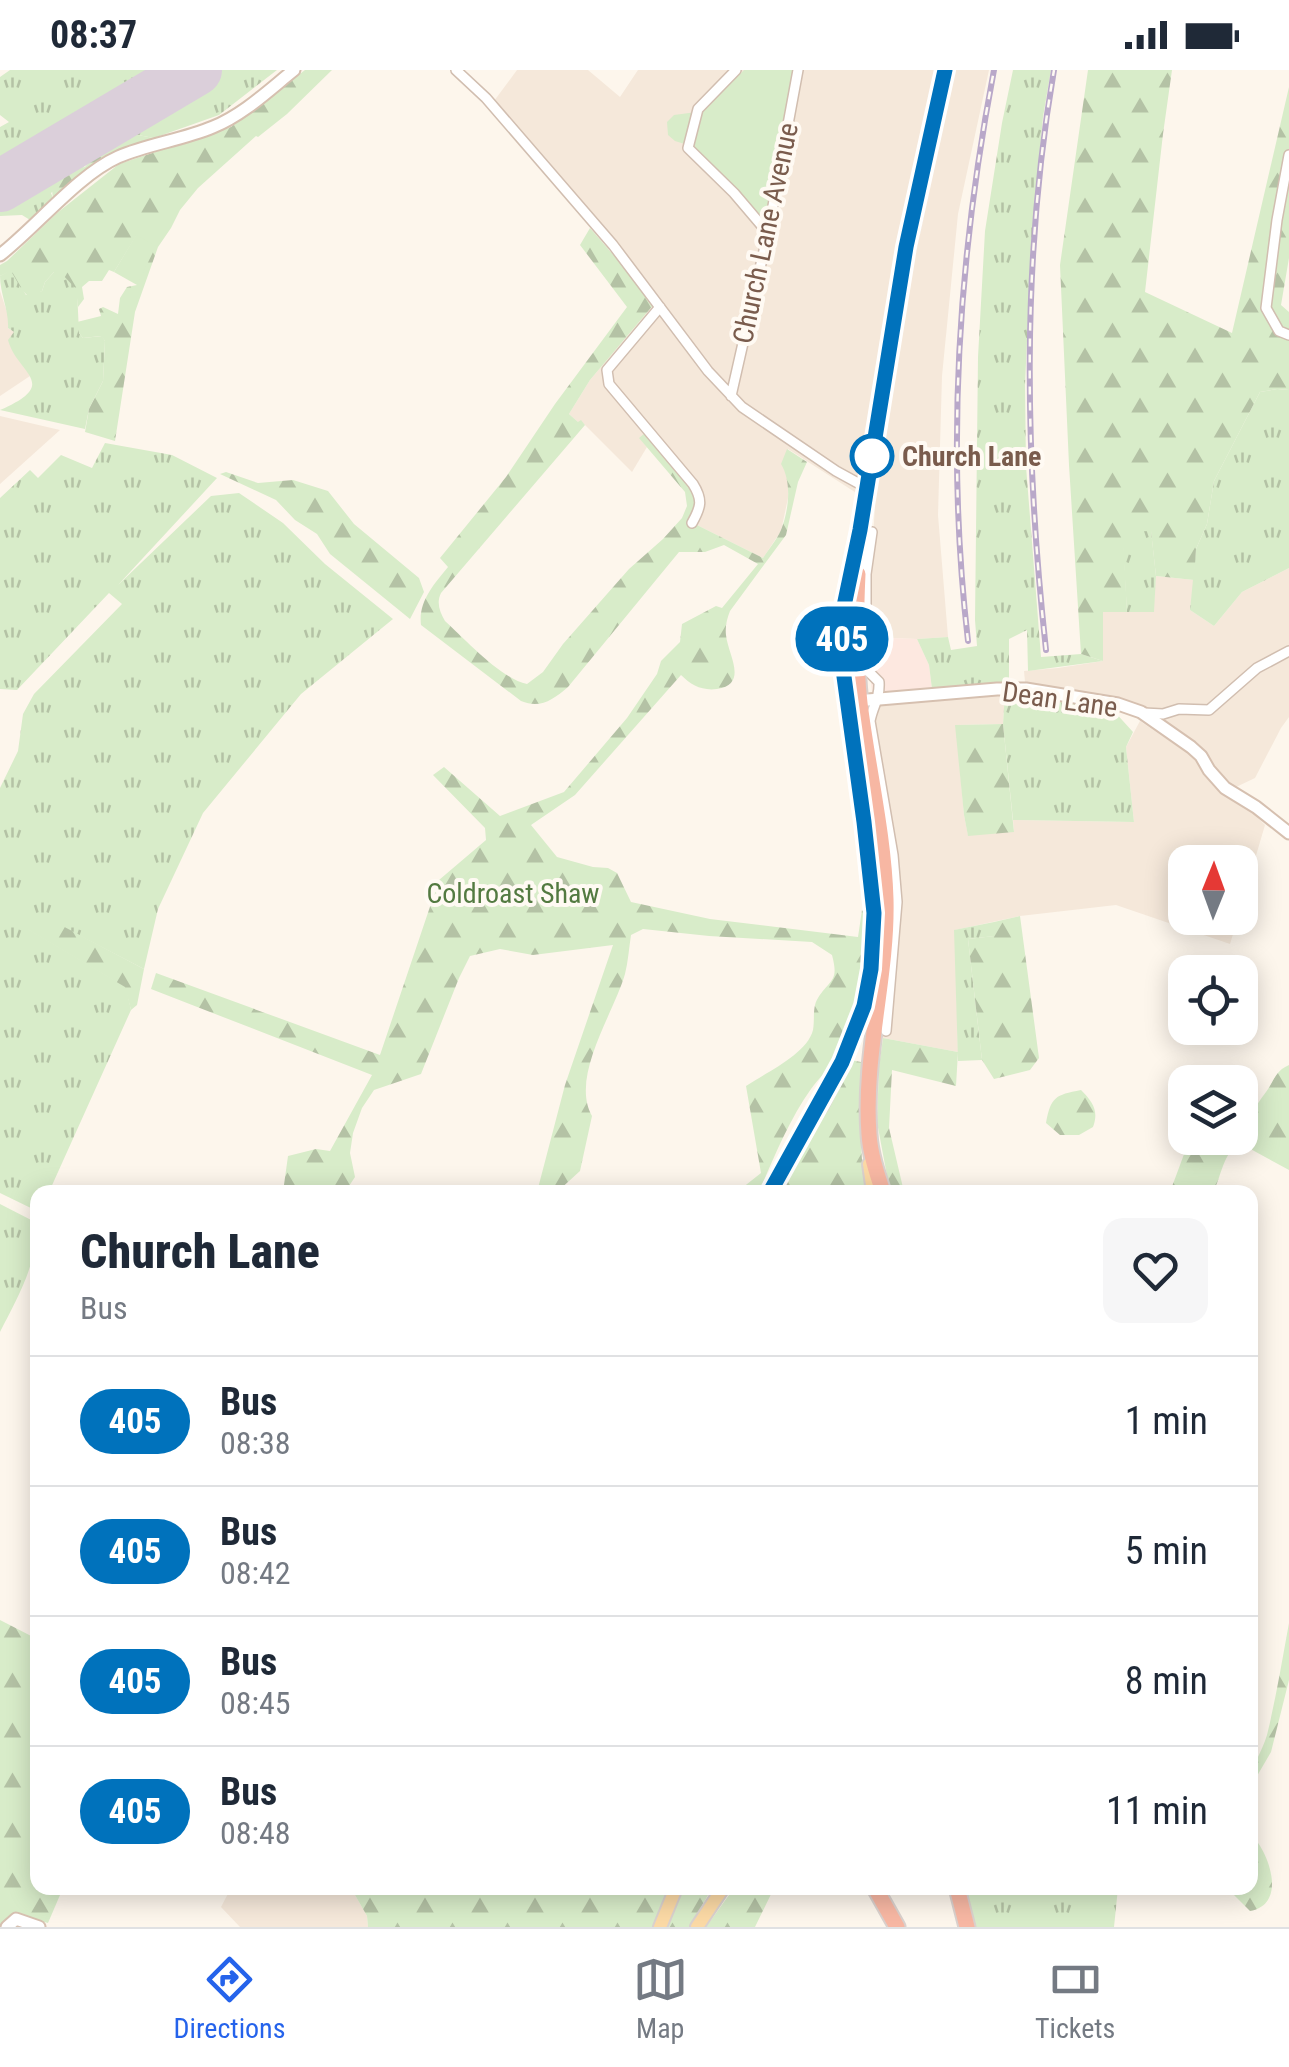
<!DOCTYPE html>
<style>
body{margin:0;font-family:"Roboto Condensed",sans-serif;background:#f6f6f7;color:#1f2937;height:100vh;display:flex;flex-direction:column;font-size:38px;white-space:nowrap}
*{box-sizing:border-box;margin:0}
p{font-size:32px;color:#747a83}
.icon{flex:none;width:55px;height:55px;fill:none;stroke:currentColor;stroke-width:2;stroke-linecap:round;stroke-linejoin:round}
.map{position:relative;flex:1;overflow:hidden}
.sheet{position:absolute;left:30px;top:1115px;width:1228px;height:710px;display:flex;flex-direction:column;background:#fff;border-radius:20px;box-shadow:0 5px 25px #0003}
.sheet>*{flex:none}
.badge{padding:0 20px;border-radius:32px;font-size:35px;line-height:65px}
.needle{width:65px;rotate:1deg}
.fabs{position:absolute;left:1168px;top:775px;display:grid;gap:20px}
.fabs a{display:grid;place-items:center;width:90px;height:90px;border-radius:20px;background:#fff;box-shadow:0 5px 25px #0003;font-size:50px}
.map>.badge{position:absolute;translate:-50% -50%;box-shadow:0 0 0 5px #fff}
.round{display:grid;place-items:center;flex:none;width:105px;height:105px;border-radius:20px;background:#f6f6f7}
.head{display:flex;align-items:center;justify-content:space-between;height:170px;padding:0 50px}
h1{font-size:48px;font-weight:800;line-height:75px}
ul{padding:0;list-style:none}
li{display:flex;align-items:center;gap:30px;height:130px;padding:0 50px;border-top:2px solid #e0e1e3}
li div{flex:1}
li b{display:block;font-size:38px}
li em{font-style:normal}
li .badge{min-width:110px;font-weight:700;text-align:center}
.status{display:flex;justify-content:space-between;align-items:center;height:70px;padding:0 50px;background:#fff;direction:ltr}
.status svg{height:28px;fill:currentColor}
.menu{display:flex;justify-content:space-around;align-items:center;height:140px;border-top:2px solid #e0e1e3;background:#fff;font-size:28px;color:#747a83}
.menu a{display:grid;justify-items:center;gap:5px}
.menu .current{color:#2563eb}
.map>svg:first-child{display:block}
</style>
<div class="status"><b>08:37</b><svg viewBox="0 0 49 12"><path d="M0 12V9h3v3zM5 12V6h3v6zM10 12V3h3v9zM15 12V0h3v12zM26 1h20v11H26zM47 4h2v5h-2z"/></svg></div>
<div class="map">
<svg width="1289" height="1857" viewBox="0 0 1289 1857">
<defs>
<pattern id="grass-tufts" width="24" height="20" patternUnits="userSpaceOnUse" patternTransform="scale(2.5)"><rect width="24" height="20" fill="#d8ecc9"/><path d="M3 7l-1-3M5 7V3M7 7l1-3M15 17l-1-3M17 17v-4M19 17l1-3" fill="none" stroke="#b4c2a5"/></pattern>
<pattern id="forest-firs" width="22" height="20" patternUnits="userSpaceOnUse" patternTransform="scale(2.5)"><rect width="22" height="20" fill="#d8ecc9"/><path d="M5 1l3.5 6h-7zM16 11l3.5 6h-7z" fill="#b4c2a5"/></pattern>
</defs>
<rect width="100%" height="100%" fill="#fdf6ec"/>
<path fill="#f5e8da" d="M517,0H588L620,27L638,0H989L958,144L942,306L938,445L948,567L917,569L867,567L875,435L788,379V428L781,461L763,488L691,452L696,431L640,368L647,377L632,402L581,351L579,353L569,344L590,310L655,233L494,31Z
M0,221L9,248L8,258L15,263L23,293L30,306L0,326Z
M0,346L60,360L0,414Z
M1289,498V647L1281,658L1255,708L1234,718L1216,703L1210,687L1188,669L1129,632L1025,612L1024,601L1058,598L1103,591V541L1153,542L1156,506L1194,510L1190,540L1214,556L1242,522Z
M1005,622L1003,654L956,655L964,745L968,765L1014,761L1013,750L1134,752L1126,677L1140,651L1196,689L1213,713L1253,743L1265,755L1240,840V792H1185V848H1238L1230,874L1116,835L1020,846L955,860L958,982L883,968L895,868L873,645L882,632Z
M231,1818H351L367,1846L368,1857H240L221,1837Z"/>
<path fill="#fde8e0" d="M867,567L917,569L929,595L932,619L872,623Z"/>
<path fill="url(#grass-tufts)" d="M10,0H277L219,45L154,68L127,63L103,70C94,94 71,107 51,123L53,128L30,150L22,145L0,146V57L9,52L0,45V7Z
M1013,0H1051L1043,47L1031,182L1025,315L1026,396L1041,587L1081,584L1103,591L1028,601L1027,560L1009,569V616L932,619L929,595L917,569L948,567L951,580L977,576L975,550L978,287L985,161L1002,53Z
M11,200L26,225L42,221L45,212L54,202H61L77,219L79,263L83,268L102,266L105,271L103,311L89,339L85,359L0,340C62,313 17,304 8,270L14,262L8,258C9,240 0,224 0,206Z
M1277,319L1289,320V498L1242,522L1214,556L1190,540L1196,479L1207,454L1214,411L1260,322Z
M105,373L172,385L217,408L118,515L211,426L239,423L283,453L325,494L393,549L301,624L203,743L158,839L144,899L38,844L28,859L126,917L131,940L49,1122H38L37,1141L0,1123V718L18,681L23,644L34,624L122,534L109,523L17,620L0,619V428L30,400L38,408L61,385L92,398Z
M1151,460L1156,506L1154,542H1127L1122,461Z
M1005,622L1113,640L1133,662L1126,677L1134,752L1013,750L1003,654Z
M994,852L995,866L968,869L982,990L958,991L954,860Z
M0,1134L37,1153C38,1192 18,1227 0,1262Z
M964,1818H1118L1114,1857H974Z"/>
<path fill="url(#forest-firs)" d="M305,0H332L287,44L258,67L256,66L198,118L180,140L171,158L158,177L135,242L115,371L85,362L89,339L103,311L105,271L101,266L83,268L79,263L77,252L101,246L99,239L103,237L118,244L120,228L127,217L137,215L136,166L114,202L109,200L102,211H89L82,217L84,229L78,237L76,219L61,203L54,202L45,212L42,221L29,227L22,220L11,201L0,206V195L7,191L57,143L119,94L231,57Z
M1088,0H1172L1163,64L1145,222L1232,263L1289,17V188L1281,235L1289,242V320L1277,319L1260,322L1214,411L1207,454L1196,479L1194,510L1156,506L1151,461L1123,462L1127,542H1103V591L1081,584L1069,395L1060,195Z
M127,63L154,68L119,81L92,96L53,128C48,97 64,101 85,97C89,92 93,88 96,84C109,67 102,65 127,63Z
M590,158L655,233L590,310L569,344L578,352L581,350L585,355L441,523C436,533 440,542 445,551C466,570 500,608 527,614L543,602L563,574L629,499L663,469L682,448L687,436L685,422L639,368L645,363C658,379 692,409 695,428C697,435 693,445 691,452L763,488C769,479 777,469 781,460C789,440 792,412 781,394L787,379L807,392L798,412L786,465L730,541C727,549 725,556 726,565C728,585 749,614 717,619C702,621 691,615 681,605L575,725L531,755L557,787L593,797L608,798L617,803L631,832L710,849L858,867L862,840C879,862 851,965 836,989C829,999 819,1008 811,1019C789,1050 774,1087 759,1122H737L761,1103L746,1016C767,1002 807,984 813,960C815,949 812,937 818,928C831,908 839,912 832,885L812,872L709,866L643,859L631,865C629,878 628,892 625,904C613,945 570,1007 592,1046L580,1101L557,1122H537L565,1015L613,875L533,885L500,879L470,886L459,908L421,1004L374,1020L362,1038L353,1063L350,1083L355,1107L345,1122H283L288,1086L316,1079L330,1081L372,1005L151,919L156,903L380,985L439,810L486,770L485,758L433,705L444,697L500,746L564,722L627,648L657,604L661,591L680,572L682,554L716,536L722,538L758,494L724,475L705,482H679L568,617C553,630 540,639 521,631L421,555C418,532 434,514 448,497L440,488L506,407L555,334L627,237L580,175Z
M226,402L258,413L293,410L328,421L354,454L419,508L424,522L410,549L330,484L317,464L295,450L276,430L220,404Z
M1003,654L1014,762L968,766L964,745L955,655Z
M38,843L144,899L137,935L131,940L125,917L27,859L28,852Z
M1020,846L1039,988L1030,1000L994,1009L982,990L968,869L994,866V852Z
M883,968L958,982L956,1016L892,1000L889,1058L904,1122H890L877,1052L879,996Z
M851,990L866,993C862,1036 857,1080 867,1122H778L829,1037Z
M1289,995V1100L1245,1076L1238,1075C1223,1083 1221,1108 1213,1122H1170L1190,1068H1240V1059L1244,1060C1251,1044 1256,1035 1266,1022C1274,1011 1275,1001 1289,995Z
M1081,1020C1093,1032 1099,1041 1093,1057L1079,1065H1060L1046,1053C1051,1027 1055,1025 1081,1020Z
M0,1550L37,1569L38,1818H63L48,1853L11,1844L0,1855Z
M1289,1553V1610L1271,1682L1250,1718C1250,1696 1261,1685 1267,1665C1276,1628 1282,1591 1289,1553Z
M1251,1764C1269,1782 1288,1834 1250,1841L1227,1818H1250Z
M351,1818H669L655,1857H368L367,1846Z
M681,1818H712L690,1857H666Z
M734,1818H774L755,1857H706Z"/>
<path fill="#d8ecc9" d="M744,0H793L765,152L694,77L675,71L668,65L667,52L674,45L704,41Z
M136,165L156,176L137,215L114,202Z"/>
<g fill="none" stroke-linecap="round" stroke-linejoin="round">
<path stroke="#dbcfda" stroke-width="52" d="M0,116L196,0"/>
<path stroke="#dcd0c4" stroke-width="15" stroke-dasharray="15 8" stroke-linecap="butt" d="M782,1098L820,1036"/>
<g stroke="#d1beb0" stroke-width="12">
<path id="street" d="M456,0L486,28L613,175L708,301L742,337L836,401L867,418
M736,0L698,39L688,78L734,123L768,163
M1289,85L1277,150L1266,238L1279,261L1289,265
M660,237L607,300L609,314L693,414C703,430 701,437 692,453
M731,326L768,163L798,0
M872,462L866,504V585L869,602L879,612C880,629 873,635 870,651L893,785L897,832L886,961
M1144,643L1163,644L1179,639L1209,640L1257,598L1289,581"/>
</g>
<g stroke="#d6c0b0" stroke-width="15">
<path id="secondary" d="M0,185C36,157 78,105 118,87C148,74 182,70 213,57C243,45 269,20 294,0
M856,631L997,619H1026L1118,634L1141,642L1191,677L1201,686L1209,700L1225,718L1256,737L1289,763
M7,1857L16,1849L39,1857"/>
</g>
<g stroke="#dad1cd" stroke-width="16">
<path id="primary" d="M869,1094L873,1122
M660,1857L676,1818
M697,1857L723,1818"/>
</g>
<g stroke="#dad1cd" stroke-width="19">
<path id="highway" d="M858,504C856,547 855,590 860,633C868,698 884,763 886,829C888,907 863,985 869,1064C870,1083 877,1104 883,1122
M820,1036L842,992L858,954L868,918L873,880L874,843L865,752L842,592L844,536L861,460L901,207L945,0
M769,1122L782,1098
M875,1818L897,1857
M957,1818L967,1857"/>
</g>
<use href="#street" stroke="#fff" stroke-width="9"/>
<use href="#secondary" stroke="#fff" stroke-width="11"/>
<use href="#primary" stroke="#fbd9a5" stroke-width="12"/>
<use href="#highway" stroke="#f7b7a3" stroke-width="15"/>
<g stroke="#b9a8c9" stroke-width="6">
<path id="rail" d="M968,571C946,381 958,188 994,0
M1046,580C1025,387 1021,192 1054,0"/>
</g>
<use href="#rail" stroke="#fffaf3" stroke-width="2.5" stroke-dasharray="8" stroke-linecap="butt"/>
</g>
<g fill="none" stroke-linecap="round" stroke-linejoin="round">
<g stroke="#fff" stroke-width="22">
<path id="line" d="M770,1122L842,992L864,936L871,899L874,843L864,752L842,592L844,536L860,460L906,177L945,0"/>
</g>
<use href="#line" stroke="#0072bc" stroke-width="15"/>
</g>
<circle fill="#fff" stroke="#0072bc" stroke-width="5" cx="872" cy="386" r="20"/>
<g text-anchor="middle" stroke-width="8" stroke-linejoin="round" paint-order="stroke">
<g font-size="28" fill="#7a5c4d" stroke="#fffaf3">
<text transform="translate(765 163) rotate(-78)" y="10">Church Lane Avenue</text>
<text transform="translate(1060 629) rotate(8)" y="10">Dean Lane</text>
</g>
<g font-size="28" font-weight="bold" fill="#7a5c4d" stroke="#fffaf3" text-anchor="start">
<text x="902" y="396">Church Lane</text>
</g>
<g font-size="28" fill="#537a41" stroke="#fffaf3">
<text x="513" y="833">Coldroast Shaw</text>
</g>
</g>
</svg>
<div class="fabs">
<a><svg class="needle" viewBox="-14 -14 28 28"><path d="M0-13l5 13h-10z" fill="#e53935"/><path d="M0 13l5-13h-10z" fill="#747a83"/></svg></a>
<a><svg class="icon" aria-label="locate" viewBox="0 0 24 24"><circle cx="12" cy="12" r="6"/><path d="M12 2v4M12 18v4M2 12h4M18 12h4"/></svg></a>
<a><svg class="icon" aria-label="layers" viewBox="0 0 24 24"><path d="M12 4l9 5-9 5-9-5zM3 14l9 5 9-5"/></svg></a>
</div>
<b class="badge" style="left:842px;top:569px;background:#0072bc;color:#fff">405</b>
<section class="sheet">
<div class="head"><div><h1>Church Lane</h1><p>Bus</p></div><a class="round"><svg class="icon" aria-label="heart" viewBox="0 0 24 24"><path d="M12 20l-8-8c-3-5 5-10 8-4 3-6 11-1 8 4z"/></svg></a></div>
<ul>
<li><span class="badge" style="background:#0072bc;color:#fff">405</span><div><b>Bus</b><p>08:38</p></div><em>1 min</em></li>
<li><span class="badge" style="background:#0072bc;color:#fff">405</span><div><b>Bus</b><p>08:42</p></div><em>5 min</em></li>
<li><span class="badge" style="background:#0072bc;color:#fff">405</span><div><b>Bus</b><p>08:45</p></div><em>8 min</em></li>
<li><span class="badge" style="background:#0072bc;color:#fff">405</span><div><b>Bus</b><p>08:48</p></div><em>11 min</em></li>
</ul>
</section>
</div>
<nav class="menu">
<a class="current"><svg class="icon" aria-label="directions" viewBox="0 0 24 24"><path d="M12 3l9 9-9 9-9-9zM9 14v-3h6M13 9l2 2-2 2"/></svg>Directions</a>
<a><svg class="icon" aria-label="map" viewBox="0 0 24 24"><path d="M3 6l6-2 6 2 6-2v14l-6 2-6-2-6 2zM9 4v14M15 6v14"/></svg>Map</a>
<a><svg class="icon" aria-label="tickets" viewBox="0 0 24 24"><path d="M3 7h18v10H3zM15 7v10"/></svg>Tickets</a>
</nav>
